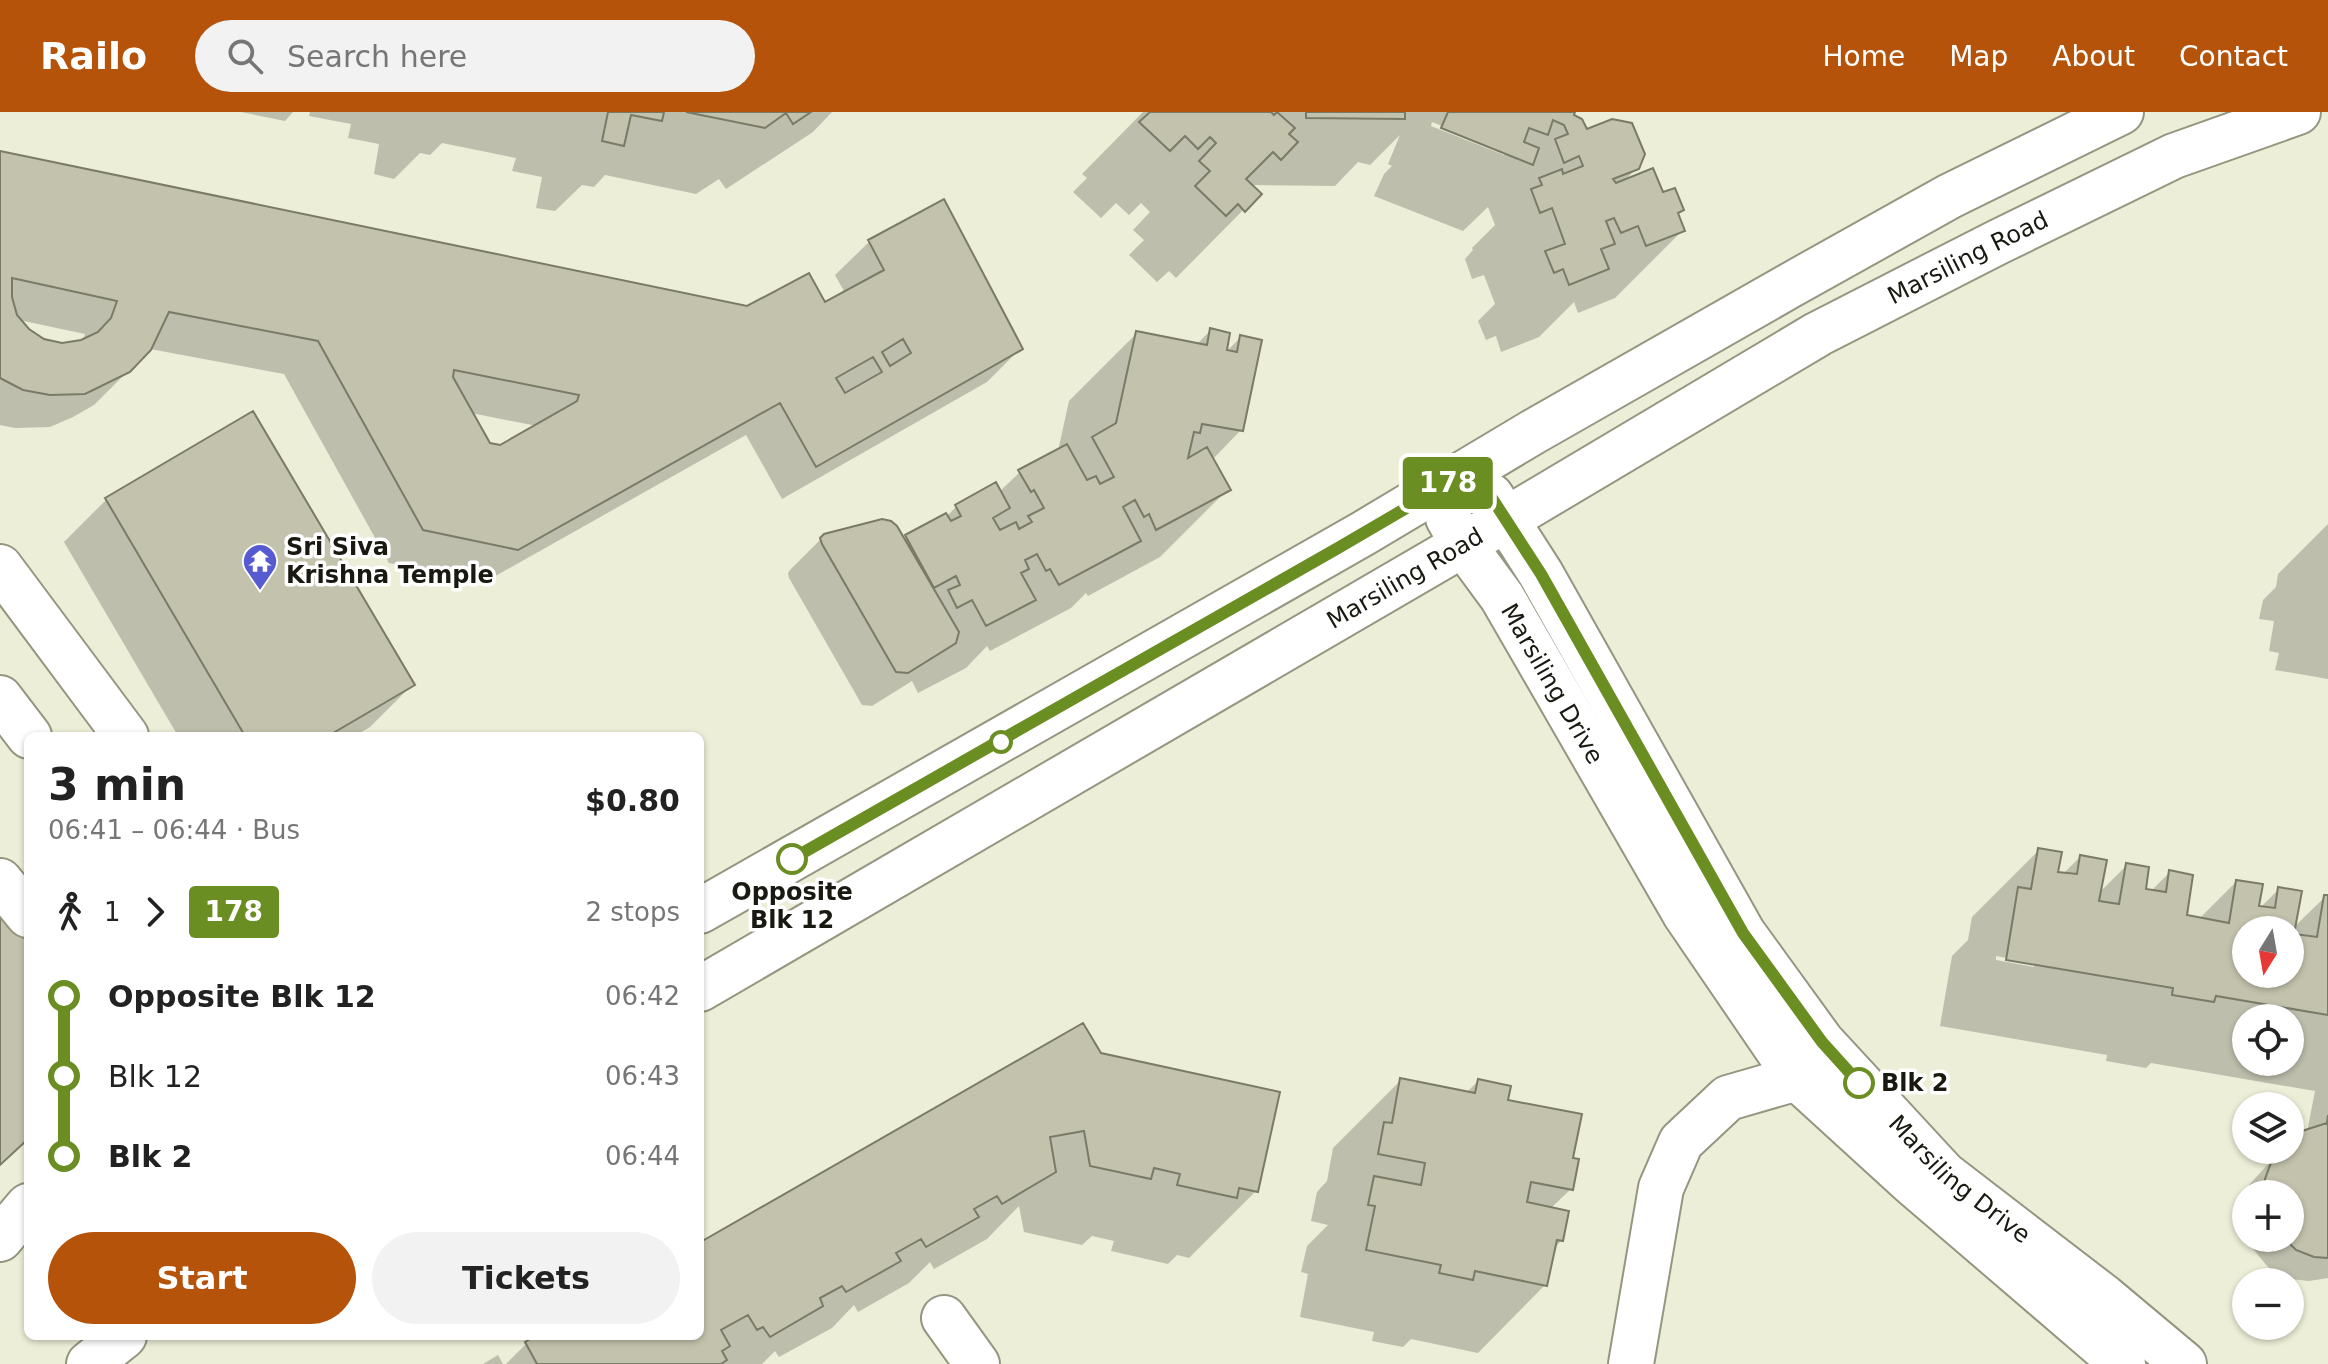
<!DOCTYPE html>
<meta charset="utf-8">
<style>
body{margin:0;font-family:"DejaVu Sans",sans-serif;background:#f2f2f2;color:#222;height:100vh;display:flex;flex-direction:column;font-size:30px;white-space:nowrap}
*{box-sizing:border-box;margin:0}
p{font-size:26px;color:#767676}
.icon{flex:none;width:44px;height:44px;fill:none;stroke:currentColor;stroke-width:2;stroke-linecap:round;stroke-linejoin:round}
.map{position:relative;flex:1;overflow:hidden}
.sheet{position:absolute;left:24px;top:620px;width:680px;height:608px;display:flex;flex-direction:column;background:#fff;border-radius:12px;box-shadow:0 2px 6px #0004}
.sheet>*{flex:none}
.badge{padding:0 16px;border-radius:6px;font-size:28px;line-height:52px}
.needle{width:52px;rotate:191deg}
.fabs{position:absolute;left:2232px;top:804px;display:grid;gap:16px}
.fabs a{display:grid;place-items:center;width:72px;height:72px;border-radius:50%;background:#fff;box-shadow:0 2px 6px #0004;font-size:40px}
.map>.badge{position:absolute;translate:-50% -50%;box-shadow:0 0 0 4px #fff}
.legs{display:flex;align-items:center;gap:12px;height:88px;padding:0 24px;font-size:26px}
.legs p{margin-inline-start:auto}
.headline{display:flex;align-items:center;justify-content:space-between;height:136px;padding:0 24px}
h1{font-size:44px;font-weight:800;line-height:60px}
.primary-button{display:flex;gap:16px;margin-top:auto;padding:16px 24px}
.primary-button a{flex:1;height:92px;border-radius:48px;background:#b45309;color:#fff;font-size:32px;font-weight:800;line-height:92px;text-align:center}
.primary-button a+a{background:#f2f2f2;color:#222}
ul{padding:0 24px;list-style:none}
li{display:flex;align-items:center;gap:28px;height:80px;font-size:30px}
li i{display:grid;place-items:center;width:12px;height:100%;margin:0 10px;background:currentColor}
li i::after{content:'';width:20px;height:20px;margin:-10px;border:6px solid;border-radius:50%;background:#fff}
li p{margin-inline-start:auto}
li:first-child i{background:linear-gradient(#0000 50%,currentColor 0)}
li:last-child i{background:linear-gradient(currentColor 50%,#0000 0)}
header{display:flex;align-items:center;gap:48px;box-sizing:border-box;height:112px;padding:0 40px;background:#b45309;color:#fff}
header strong{font-size:38px}
nav{display:flex;gap:44px;margin-inline-start:auto;font-size:28px}
.search{width:560px;height:72px;background:#f2f2f2;display:flex;align-items:center;gap:20px;box-sizing:border-box;padding:0 28px;border-radius:44px;color:#767676;font-size:30px}
.map>svg:first-child{display:block}
</style>
<header>
<strong>Railo</strong>
<div class="search"><svg class="icon" aria-label="search" viewBox="0 0 24 24"><circle cx="10" cy="10" r="6"/><path d="M15 15l6 6"/></svg>Search here</div>
<nav><a>Home</a><a>Map</a><a>About</a><a>Contact</a></nav>
</header>
<div class="map">
<svg width="2328" height="1252" viewBox="0 0 2328 1252">
<rect width="100%" height="100%" fill="#edeed7"/>
<path fill="#0003" fill-rule="evenodd" d="M241,0H293L285,9Z
M310,0H832L813,20L726,77L719,67L696,82L605,63L594,75L582,73L555,99L536,96L542,65L512,59L516,46L442,31L430,43L420,41L394,67L374,62L379,32L348,26L351,12L309,4Z
M1143,0H1573L1571,5L1585,20L1637,56L1622,71L1662,83L1682,98L1676,103L1683,118L1615,186L1578,201L1574,190L1539,225L1501,240L1496,224L1486,228L1478,209L1495,192L1484,163L1472,167L1465,147L1473,138L1472,136L1495,113L1488,95L1463,119L1374,84L1384,62L1392,54L1388,52L1400,23L1370,53L1358,50L1335,74L1249,73L1259,82L1176,166L1169,159L1157,170L1129,143L1144,128L1133,118L1150,100L1141,91L1129,103L1116,91L1101,106L1073,80L1087,66L1082,62ZM1432,10L1507,40L1504,43L1431,14Z
M0,41L748,196L824,193L845,181L835,163L869,130L943,89L1021,236L987,270L782,387L746,323L483,471L389,451L284,262L150,237L94,293L73,305L50,315L15,316L0,313ZM19,208L85,222L82,230L62,233L44,229L28,219ZM471,301L537,314L500,336L488,333Z
M1211,218L1224,242L1241,225V318L1212,348L1228,377L1160,445L1088,484L1086,481L1071,496L990,539L987,534L966,556L918,581L912,569L872,594L862,593L789,466L788,461L790,458L825,423L903,428L946,405L956,395L999,380L1020,360L1058,339L1069,289L1137,221L1196,233Z
M252,302L412,573L370,615L355,624H178L64,430L106,388Z
M2328,412V567L2275,558L2279,541L2269,539L2274,509L2259,507L2263,488L2276,475L2278,462Z
M2039,738L2056,761L2063,762L2080,745L2099,781L2126,754L2144,778L2151,779L2170,760L2185,805L2199,807L2236,770L2257,799L2279,777L2293,816L2325,785H2328V1166L2309,1169L2290,1167L2273,1161L2248,1131L2247,1126H2290V1082H2246V1123L2243,1110L2242,1091L2249,1073L2281,1038H2290V1029L2307,1020L2315,979L2151,951L2146,956L2106,949L2107,943L1940,914L1952,844L1968,828L1972,805ZM2246,818H2290V862H2246ZM1996,844L2034,851V855L1996,848ZM2246,906H2290V950H2246Z
M1099,942L1256,1079L1189,1146L1177,1143L1168,1152L1111,1139L1114,1129L1092,1124L1082,1133L1024,1120L1019,1094L987,1127L934,1157L930,1150L909,1171L858,1200L854,1193L832,1216L779,1245L775,1239L762,1252H506L526,1232L539,1224H700V1125L703,1131Z
M1401,968L1466,981L1478,969L1506,990L1571,1047V1077L1550,1097L1562,1128L1553,1137L1545,1173L1478,1241L1411,1227L1403,1235L1372,1229L1374,1220L1300,1205L1308,1162L1301,1160L1307,1134L1328,1113L1311,1109L1317,1080L1327,1069L1333,1036Z
M498,1243L503,1252H483Z"/>
<path fill="#c3c3ad" stroke="#7a7b67" stroke-width="2" fill-rule="evenodd" d="M608,0H664L662,9L631,3L624,34L602,29Z
M686,0H811L793,12L786,1L765,16Z
M1150,0H1271L1274,3L1277,0L1295,16L1289,22L1298,30L1281,48L1273,40L1246,67L1262,82L1245,100L1238,92L1226,104L1195,74L1210,59L1199,49L1216,31L1210,25L1198,37L1185,24L1170,39L1139,10Z
M1306,0H1405V7L1306,6Z
M1448,0H1575L1574,3L1582,7L1587,17L1612,7L1632,11L1645,42L1639,57L1613,67L1616,71L1653,56L1663,80L1675,76L1684,98L1678,101L1685,119L1646,134L1638,114L1621,121L1614,106L1606,109L1615,132L1601,137L1609,157L1569,173L1563,157L1554,161L1545,139L1565,132L1552,96L1540,101L1531,77L1542,73L1539,66L1562,57L1563,62L1583,54L1579,44L1564,51L1555,27L1568,22L1564,13L1553,8L1548,23L1529,16L1524,30L1539,36L1533,53L1441,16Z
M0,39L747,194L809,161L825,190L884,158L868,128L944,87L1023,237L816,355L780,291L518,438L423,418L318,229L169,200L151,238L130,260L85,282L50,283L23,278L0,266ZM12,166L117,189L111,206L98,220L81,228L62,231L44,227L29,217L17,203L12,185ZM903,227L911,241L890,254L882,240ZM873,245L882,260L845,281L836,266ZM454,258L579,283L577,289L500,333L490,331L453,265Z
M1210,216L1230,221L1227,238L1237,240L1240,223L1262,228L1243,319L1202,312L1200,321L1194,320L1188,346L1207,335L1231,378L1156,418L1149,402L1144,405L1135,388L1123,395L1141,429L1059,473L1050,457L1046,459L1037,442L1025,448L1029,457L1021,461L1036,488L986,514L972,488L957,496L948,478L960,473L956,464L934,476L905,423L946,401L951,409L961,404L955,393L996,370L1010,396L993,406L1000,418L1016,410L1019,417L1032,410L1028,404L1044,396L1034,378L1031,380L1018,358L1067,332L1087,368L1096,364L1100,372L1114,365L1092,325L1116,311L1136,219L1207,233Z
M253,299L415,573L328,624H245L105,386Z
M882,407L891,409L897,414L959,520L956,531L908,561L896,560L822,432L820,426L824,422Z
M2038,736L2062,740L2058,760L2077,762L2080,743L2107,748L2099,789L2119,792L2126,751L2149,755L2146,777L2166,780L2169,758L2193,763L2187,803L2229,811L2236,768L2263,772L2259,794L2275,796L2278,775L2302,779L2294,822L2317,825L2324,783H2328V903L2216,884L2214,890L2172,883L2173,876L2006,848L2018,775L2031,777ZM2246,818H2290V862H2246Z
M0,800L28,830V1027L0,1053Z
M1083,911L1101,941L1280,980L1258,1080L1239,1076L1237,1086L1177,1073L1180,1062L1154,1056L1151,1067L1090,1054L1084,1019L1050,1025L1056,1060L1002,1092L997,1084L974,1097L979,1105L926,1135L921,1127L896,1141L901,1149L846,1180L842,1174L820,1186L823,1194L770,1225L763,1215L757,1218L748,1203L721,1218L730,1234L722,1239L727,1248L721,1252H537L525,1230L535,1224H700V1122L704,1128Z
M1400,966L1475,981L1478,967L1511,974L1508,988L1582,1002L1573,1046L1579,1047L1573,1078L1531,1070L1527,1090L1569,1099L1563,1129L1557,1128L1547,1174L1475,1159L1473,1168L1439,1161L1441,1153L1366,1138L1375,1094L1368,1093L1374,1064L1421,1073L1425,1051L1378,1042L1384,1010L1392,1011Z
M2328,1003V1146L2314,1145L2296,1138L2284,1126H2290V1082H2265V1067L2272,1048L2279,1038H2290V1027L2302,1019L2327,1011Z"/>
<g fill="none" stroke-linecap="round" stroke-linejoin="round">
<g stroke="#959580" stroke-width="48">
<g id="minor">
<path id="s1" d="M1491,384L1541,462L1743,821L1822,930L1944,1062L2104,1185L2184,1252"/>
<path id="s2" d="M1448,406L1463,432L1502,485L1685,802L1797,966L1911,1070L2123,1252"/>
<path d="M0,455L126,624"/>
<path d="M0,586L29,624"/>
<path d="M0,769L28,803"/>
<path d="M700,799L1364,421L1533,320L1789,174L1950,84L2121,0"/>
<path id="s3" d="M700,877L1507,407L1818,222L1998,130L2174,44L2298,0"/>
<path d="M0,1127L28,1094"/>
<path d="M944,1206L977,1252"/>
<path d="M89,1252L124,1224"/>
<path d="M1631,1252L1661,1076L1681,1030L1728,986L1797,966L1813,942"/>
</g>
</g>
<use href="#minor" stroke="#fff" stroke-width="44"/>
</g>
<g fill="none" stroke-linecap="round" stroke-linejoin="round">
<g stroke="#fff" stroke-width="18">
<path id="line-1" d="M792,747L1338,436L1473,357L1541,462L1743,821L1822,930L1859,971"/>
</g>
<use href="#line-1" stroke="#6b8e23" stroke-width="12"/>
</g>
<defs>
<g id="temple-pin" transform="scale(1.8)"><path d="M0 17L-7.5 6A9.5 9.5 0 1 1 7.5 6Z" fill="#575bd2" stroke="#fff"/><path d="M0-6L5-2H3V0L6.5 2.5H4V6H1.5V3h-3V6H-4V2.5H-6.5L-3 0V-2H-5Z" fill="#fff"/></g>
</defs>
<g fill-rule="evenodd">
<use href="#temple-pin" x="260" y="449"/>
</g>
<g fill="#fff" stroke="#6b8e23" stroke-width="4">
<circle cx="1001" cy="630" r="10"/>
<circle cx="792" cy="747" r="14"/>
<circle cx="1859" cy="971" r="14"/>
</g>
<g text-anchor="middle" stroke-width="7" stroke-linejoin="round" paint-order="stroke">
<g font-size="24" fill="#191911" stroke="#fff">
<text dy="8" stroke="none"><textPath href="#s3" startOffset="1464">Marsiling Road</textPath></text>
<text dy="8" stroke="none"><textPath href="#s3" startOffset="816">Marsiling Road</textPath></text>
<text dy="8" stroke="none"><textPath href="#s2" startOffset="196">Marsiling Drive</textPath></text>
<text dy="8" stroke="none"><textPath href="#s1" startOffset="834">Marsiling Drive</textPath></text>
</g>
<g font-size="24" font-weight="bold" fill="#191911" stroke="#fff" text-anchor="start">
<text x="286" y="443">Sri Siva<tspan x="286" dy="28">Krishna Temple</tspan></text>
</g>
<g font-size="24" font-weight="bold" fill="#191911" stroke="#fff">
<text x="792" y="788">Opposite<tspan x="792" dy="28">Blk 12</tspan></text>
<text x="1881" y="979" text-anchor="start">Blk 2</text>
</g>
</g>
</svg>
<div class="fabs">
<a><svg class="needle" viewBox="-14 -14 28 28"><path d="M0-13l5 13h-10z" fill="#e53935"/><path d="M0 13l5-13h-10z" fill="#767676"/></svg></a>
<a><svg class="icon" aria-label="locate" viewBox="0 0 24 24"><circle cx="12" cy="12" r="6"/><path d="M12 2v4M12 18v4M2 12h4M18 12h4"/></svg></a>
<a><svg class="icon" aria-label="layers" viewBox="0 0 24 24"><path d="M12 4l9 5-9 5-9-5zM3 14l9 5 9-5"/></svg></a>
<a>+</a>
<a>−</a>
</div>
<b class="badge" style="left:1448px;top:371px;background:#6b8e23;color:#fff">178</b>
<section class="sheet">
<div class="headline"><div><h1>3 min</h1><p>06:41 – 06:44 · Bus</p></div><b>$0.80</b></div>
<div class="legs"><svg class="icon" aria-label="walk" viewBox="0 0 24 24"><circle cx="13" cy="4" r="2"/><path d="M13 8l-2 6 4 7M11 14l-3 7M7 12l3-4h3l4 4"/></svg>1<svg class="icon" aria-label="forward" viewBox="0 0 24 24"><path d="M9 5l7 7-7 7"/></svg><b class="badge" style="background:#6b8e23;color:#fff">178</b><p>2 stops</p></div>
<ul>
<li><i style="color:#6b8e23"></i><b>Opposite Blk 12</b><p>06:42</p></li>
<li><i style="color:#6b8e23"></i><span>Blk 12</span><p>06:43</p></li>
<li><i style="color:#6b8e23"></i><b>Blk 2</b><p>06:44</p></li>
</ul>
<div class="primary-button"><a>Start</a><a>Tickets</a></div>
</section>
</div>
